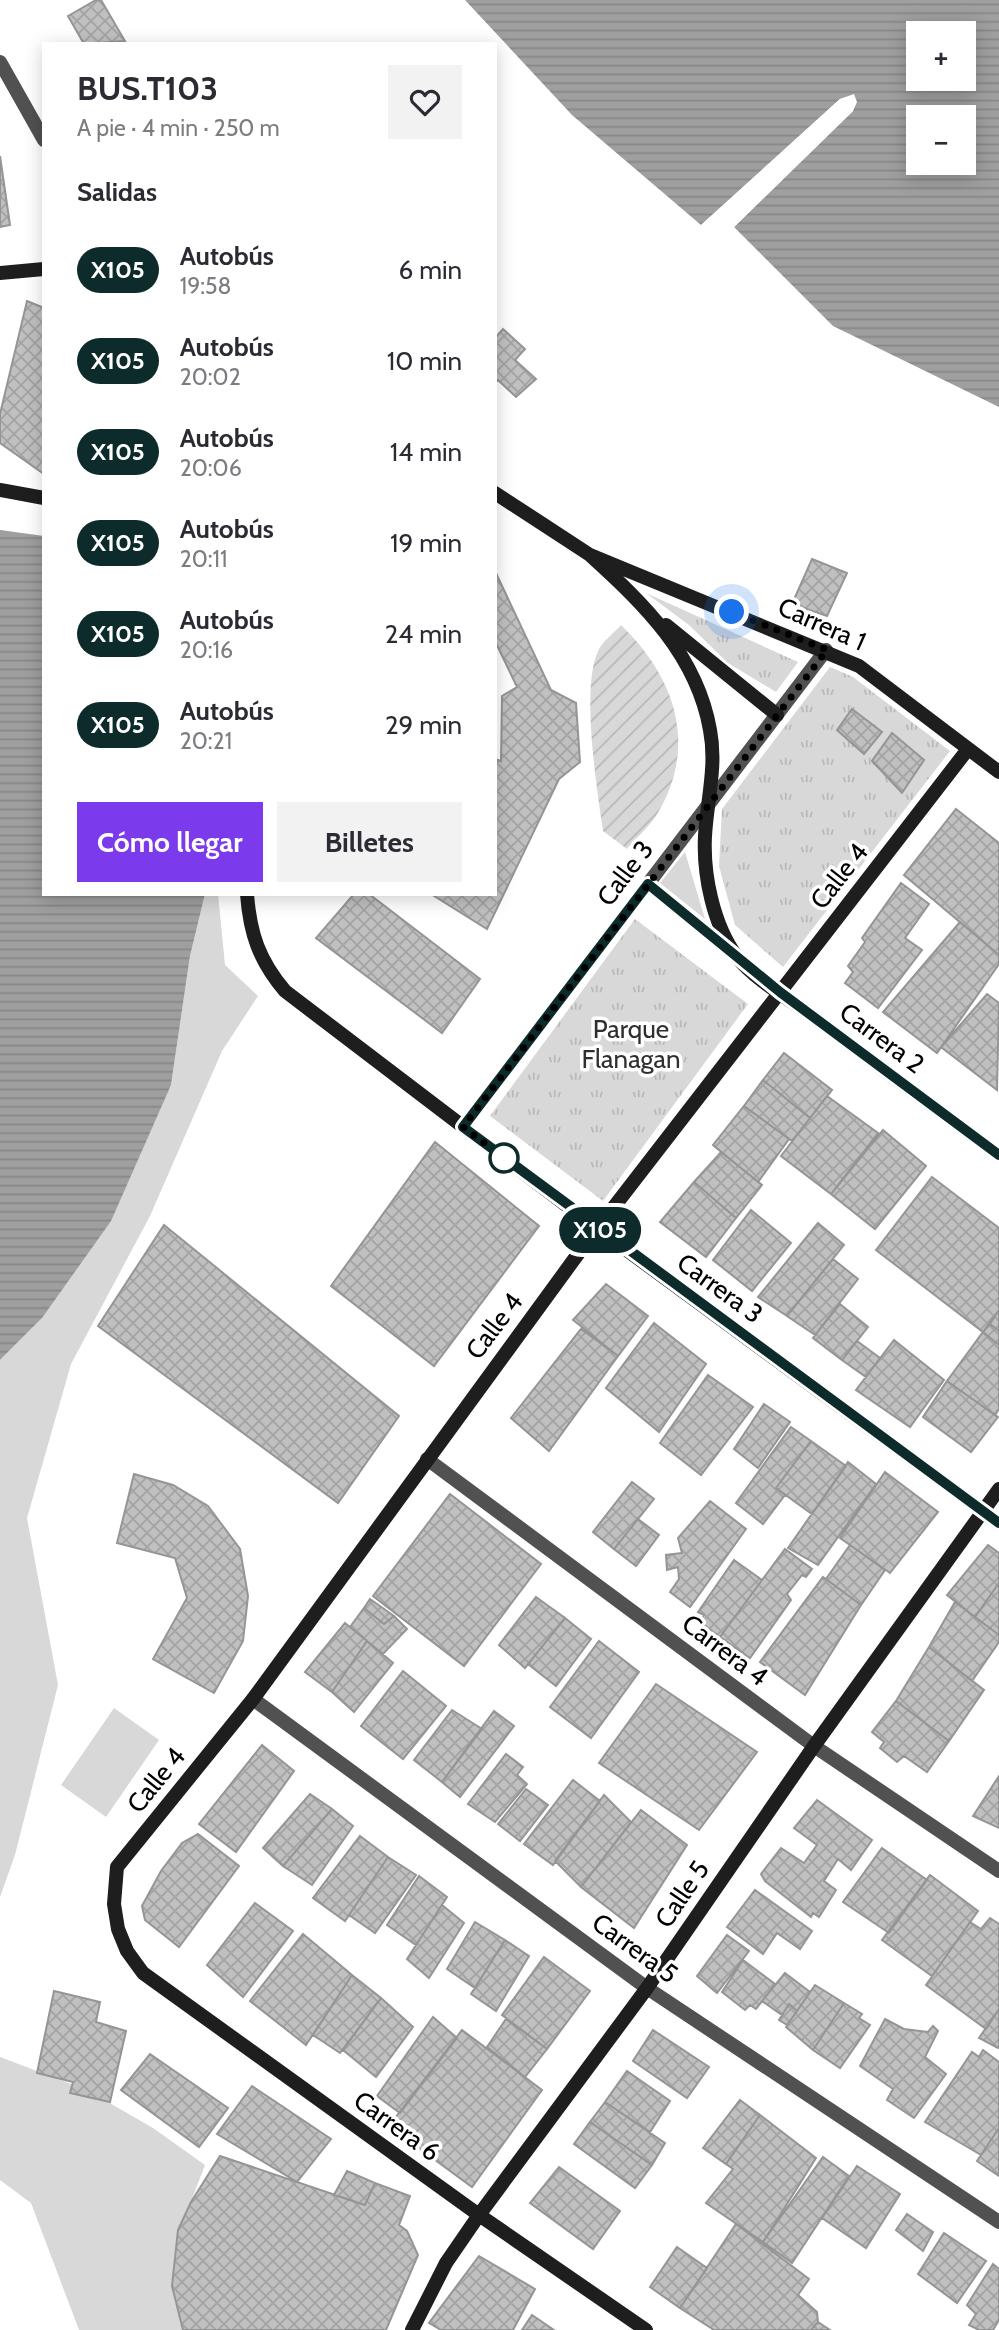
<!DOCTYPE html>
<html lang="es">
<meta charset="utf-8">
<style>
body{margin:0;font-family:Cabin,sans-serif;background:#f2f2f3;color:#2b2b33;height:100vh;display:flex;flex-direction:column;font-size:26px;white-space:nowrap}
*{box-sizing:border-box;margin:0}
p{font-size:23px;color:#7c7c81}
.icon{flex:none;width:38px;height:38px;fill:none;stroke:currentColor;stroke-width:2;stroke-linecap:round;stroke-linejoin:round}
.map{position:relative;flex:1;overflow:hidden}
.panel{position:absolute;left:42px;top:42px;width:455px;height:854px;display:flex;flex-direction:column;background:#fff;border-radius:0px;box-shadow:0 4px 18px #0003}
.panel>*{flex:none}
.badge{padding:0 14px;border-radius:23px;font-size:24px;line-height:46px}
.fabs{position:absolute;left:906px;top:21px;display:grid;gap:14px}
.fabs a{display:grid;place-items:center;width:70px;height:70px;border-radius:0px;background:#fff;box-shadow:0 4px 18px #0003;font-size:35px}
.you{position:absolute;width:35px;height:35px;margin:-18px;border:5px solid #fff;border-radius:50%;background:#1a73e8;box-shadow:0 0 0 10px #1a73e833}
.map>.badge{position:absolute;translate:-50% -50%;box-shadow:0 0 0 4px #fff}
h2{padding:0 35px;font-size:26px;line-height:63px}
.round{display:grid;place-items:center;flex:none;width:74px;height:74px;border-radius:0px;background:#f2f2f3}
.overview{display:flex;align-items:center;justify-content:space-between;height:119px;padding:0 35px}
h1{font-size:33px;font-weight:800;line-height:52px}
.cta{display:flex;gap:14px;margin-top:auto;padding:14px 35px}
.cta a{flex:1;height:80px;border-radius:0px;background:#7c3aed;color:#fff;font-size:28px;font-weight:800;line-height:80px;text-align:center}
.cta a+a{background:#f2f2f3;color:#2b2b33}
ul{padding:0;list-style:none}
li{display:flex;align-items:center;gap:21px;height:91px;padding:0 35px}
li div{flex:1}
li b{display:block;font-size:26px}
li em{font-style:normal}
li .badge{min-width:77px;font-weight:700;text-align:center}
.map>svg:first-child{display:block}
</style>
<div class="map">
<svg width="999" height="2330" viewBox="0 0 999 2330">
<defs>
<pattern id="park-tufts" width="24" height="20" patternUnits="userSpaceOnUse" patternTransform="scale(1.75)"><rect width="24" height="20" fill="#d8d8d8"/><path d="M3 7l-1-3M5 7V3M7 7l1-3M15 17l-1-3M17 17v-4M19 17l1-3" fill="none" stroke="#b8b8b8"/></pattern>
<pattern id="garden-furrows" width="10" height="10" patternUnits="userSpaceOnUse" patternTransform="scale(1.75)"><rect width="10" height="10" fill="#d8d8d8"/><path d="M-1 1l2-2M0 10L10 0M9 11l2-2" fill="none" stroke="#b8b8b8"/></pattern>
<pattern id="water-rules" width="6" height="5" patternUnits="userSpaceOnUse" patternTransform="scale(1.75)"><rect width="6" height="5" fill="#9f9f9f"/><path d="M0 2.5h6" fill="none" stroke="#878787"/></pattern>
<pattern id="building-cross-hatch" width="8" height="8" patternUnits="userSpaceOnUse" patternTransform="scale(1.75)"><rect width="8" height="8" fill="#c0c0c0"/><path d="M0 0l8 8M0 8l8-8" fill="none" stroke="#a3a3a3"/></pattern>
</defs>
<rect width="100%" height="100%" fill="#fff"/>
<path fill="#d8d8d8" d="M685,852L705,919L660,883Z
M205,894H218L225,965L258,996L222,1051L150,1216L71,1364L27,1518L58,1685L15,1855L0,1897V1360L42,1318L171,1085L190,956Z
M114,1708L159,1740L106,1817L61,1785Z
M0,2057L87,2090L153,2128L205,2165L177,2238L186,2330H79L31,2203L0,2180Z"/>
<path fill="url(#park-tufts)" d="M646,593L798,662L776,692L728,663L689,625Z
M830,667L853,677L950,751L783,967L735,925L719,866L722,809Z
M635,919L748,1004L603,1201L490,1116Z"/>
<path fill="url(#garden-furrows)" d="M621,625C674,676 698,743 659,811C651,825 637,837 627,849L603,831C597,789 580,685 599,649C604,640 614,633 621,625Z"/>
<path fill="url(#water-rules)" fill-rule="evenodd" d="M465,0H999V407L833,326L734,227L853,111L854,95L840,99L701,225L572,115ZM919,33H964V79H919ZM919,117H964V163H919Z
M0,530L44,536V894H205L190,956L171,1085L111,1221L42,1318L0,1360Z"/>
<path fill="#fff" d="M854,94L857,102L853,111L734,227L731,229L732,225L850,109L852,98L842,102L703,228L699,227L840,99Z"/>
<path fill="url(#building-cross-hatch)" stroke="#959595" stroke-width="2" d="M96,0H101L125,41L84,44L68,16Z
M0,156L10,225L0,227Z
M27,301L44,308V474L0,443V414Z
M503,329L525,349L515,360L536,379L516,397L498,380L495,383V338Z
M812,559L847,573L827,616L792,604Z
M495,571L551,690L576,703L580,762L559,779L487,929L431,894H495V759L501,761L502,696L517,687L495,641Z
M852,709L882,732L864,754L837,730Z
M892,733L924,760L902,793L872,761Z
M956,809L999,843V955L904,875Z
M901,883L929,904L905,938L922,950L878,1008L845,983L853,972L848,966L865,942L862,938Z
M354,894H369L480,979L442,1033L316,938Z
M960,922L999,955V964L937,1053L883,1012Z
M987,994L999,1003L997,1090L941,1047Z
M784,1053L832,1090L810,1118L763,1080Z
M763,1080L810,1118L792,1141L744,1106Z
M827,1096L878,1133L831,1194L781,1156Z
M744,1106L789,1139L758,1182L713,1145Z
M883,1130L926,1166L875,1229L831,1194Z
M435,1142L539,1226L434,1366L331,1286Z
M721,1152L762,1185L736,1218L694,1182Z
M932,1177L999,1228V1310L983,1332L876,1250Z
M694,1182L736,1218L706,1257L660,1222Z
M751,1210L791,1243L752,1291L713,1260Z
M818,1223L844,1245L787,1316L758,1297Z
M164,1225L399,1416L338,1503L98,1326Z
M833,1259L858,1279L815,1335L787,1316Z
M606,1284L648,1316L618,1356L573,1320Z
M840,1304L868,1327L842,1360L813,1338Z
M999,1310V1331L990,1324Z
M654,1323L706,1364L659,1432L606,1388Z
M990,1324L999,1331V1345L983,1332Z
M581,1329L618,1356L549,1451L511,1418Z
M983,1332L999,1345V1409L995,1415L947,1381Z
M894,1340L944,1380L910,1427L856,1390Z
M857,1341L880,1358L866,1377L842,1360Z
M708,1375L753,1407L701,1475L660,1443Z
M947,1381L998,1417L971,1452L923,1417Z
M764,1404L790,1422L758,1468L734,1449Z
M791,1427L811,1441L776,1488L785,1495L763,1524L736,1503Z
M811,1441L846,1466L812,1514L776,1488Z
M848,1462L876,1484L818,1565L788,1548Z
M885,1472L938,1512L890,1573L840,1538Z
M134,1474L173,1485L208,1506L240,1549L248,1596L243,1641L214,1693L153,1659L187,1598L175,1558L117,1543Z
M632,1482L654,1499L614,1549L593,1532Z
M450,1494L541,1564L464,1666L373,1596Z
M710,1501L746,1529L690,1607L670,1592L679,1579L678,1567L667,1570L666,1555L682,1553L678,1538Z
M638,1519L659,1535L636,1566L614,1549Z
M850,1545L885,1570L861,1605L826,1579Z
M988,1545L999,1553V1583L975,1617L947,1595Z
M785,1549L812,1569L806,1577L802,1575L787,1594L791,1600L750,1658L720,1637Z
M734,1560L762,1580L720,1637L700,1622L704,1615L698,1612Z
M823,1577L861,1605L805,1695L760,1662Z
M999,1583V1635L975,1617Z
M536,1597L565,1618L525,1668L499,1645Z
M370,1599L394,1616L384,1624L364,1608Z
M955,1602L999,1635V1642L972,1681L929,1647Z
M364,1608L384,1624L394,1616L407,1629L383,1654L350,1627Z
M565,1618L591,1639L556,1686L528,1664Z
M345,1623L367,1641L332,1692L305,1672Z
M367,1641L393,1663L354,1712L332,1692Z
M599,1641L639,1672L591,1738L550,1707Z
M929,1647L984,1690L949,1741L896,1701Z
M403,1671L446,1706L403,1759L361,1726Z
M656,1684L757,1752L699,1830L599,1763Z
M896,1701L949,1741L927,1772L904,1756L897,1762L880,1748L884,1742L872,1732Z
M452,1710L482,1729L442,1782L414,1760Z
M494,1711L514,1726L460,1797L442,1782Z
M262,1745L294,1771L236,1852L199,1824Z
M506,1754L523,1767L517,1775L527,1784L495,1822L468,1804Z
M999,1776V1828L973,1816Z
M573,1780L600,1801L553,1865L524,1844Z
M526,1789L548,1805L520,1841L498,1824Z
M310,1794L332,1809L283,1866L263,1848Z
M604,1795L631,1822L581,1887L555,1861Z
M817,1800L872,1840L851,1870L838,1859L824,1881L836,1890L819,1917L813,1913L811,1917L765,1881L761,1874L781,1848L804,1863L817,1845L794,1828Z
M332,1809L353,1826L312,1885L283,1866Z
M641,1810L687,1845L634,1928L581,1887Z
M198,1834L239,1866L179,1947L145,1920L142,1906L161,1871L182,1843Z
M360,1836L388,1857L345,1921L313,1898Z
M882,1848L927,1880L889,1933L843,1902Z
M388,1857L416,1875L375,1933L349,1915Z
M930,1875L978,1911L932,1976L882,1940Z
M419,1876L447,1897L416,1945L387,1925Z
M755,1890L812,1931L800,1949L777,1933L763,1954L727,1927Z
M255,1903L293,1931L243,1997L207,1965Z
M442,1905L464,1923L429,1978L407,1959Z
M990,1918L999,1924V2009L986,2029L926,1985L970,1922L981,1929Z
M475,1922L505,1940L475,1988L447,1969Z
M303,1934L352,1975L306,2045L250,2001Z
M727,1935L749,1951L717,1993L697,1976Z
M505,1940L529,1956L496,2011L471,1994Z
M544,1957L590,1991L547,2049L502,2015Z
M743,1960L775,1984L756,2009L750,2005L745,2010L722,1992Z
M785,1973L810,1992L797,2011L789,2004L782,2015L762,2001Z
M352,1975L381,1998L340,2053L313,2035Z
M815,1985L844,2003L813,2050L786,2027Z
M54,1991L100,2002L96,2022L126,2031L110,2102L70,2093L73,2082L37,2073Z
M381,1998L413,2027L376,2077L343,2050Z
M844,2003L862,2014L859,2018L870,2025L840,2068L813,2050Z
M789,2004L797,2011L787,2025L779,2020Z
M999,2009V2047L998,2048L979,2038Z
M433,2017L457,2038L400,2113L377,2096Z
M506,2019L547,2049L525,2077L487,2047Z
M885,2019L904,2029L928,2032L933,2026L938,2031L925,2057L946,2074L914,2118L887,2100L893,2089L860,2066Z
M462,2030L542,2090L472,2187L389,2126Z
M653,2030L709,2067L687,2098L633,2061Z
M983,2050L999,2062V2128L981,2155L925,2122L972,2052L979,2057Z
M150,2054L228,2108L199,2147L121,2090Z
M627,2071L670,2101L650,2132L605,2102Z
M252,2086L331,2139L297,2182L217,2134Z
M740,2100L760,2115L726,2164L703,2148Z
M605,2102L665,2143L652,2165L590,2122Z
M760,2115L816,2158L763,2242L706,2203L733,2169L726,2164Z
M590,2122L652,2165L635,2188L574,2144Z
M999,2128V2176L977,2161Z
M220,2156L365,2205L375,2183L410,2196L399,2225L407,2231L418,2255L386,2330H183L172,2286L178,2230L191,2202Z
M823,2157L849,2176L792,2263L763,2242Z
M857,2166L900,2194L866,2248L822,2218Z
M559,2167L620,2211L593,2249L530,2203Z
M347,2171L375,2183L365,2205L334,2195Z
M907,2214L933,2232L923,2251L896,2230Z
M736,2224L809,2279L798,2295L817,2312L818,2322L811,2330H714L680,2308Z
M944,2233L986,2261L957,2303L918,2274Z
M677,2247L707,2268L680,2308L650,2287Z
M479,2256L535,2289L513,2330H441L429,2323Z
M993,2264L999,2269V2320L993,2330H979L969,2325L976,2314L967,2305Z
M532,2315L554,2330H522Z
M818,2322L830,2330H811Z"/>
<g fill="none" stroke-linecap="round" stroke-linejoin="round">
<path stroke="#515151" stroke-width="14" d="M0,62L44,140
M648,884L734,954
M463,1127L826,650
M427,1459L814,1746L999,1871
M253,1699L647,1988L999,2222"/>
<path stroke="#1e1e1e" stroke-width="14" d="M0,273L44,269
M0,490L44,498
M495,493L590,555L859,666L999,772
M590,555C644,604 697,655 710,730C717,766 707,800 705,836C703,874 713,925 737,957C753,978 790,1000 812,1016C874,1063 936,1109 999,1155
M666,625L777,715
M247,894C250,934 259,960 285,991L583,1218L999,1523
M412,2330L446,2263L479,2215L647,1988L814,1746L999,1489
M646,2330L479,2215L143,1973L127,1951L118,1929L114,1904L117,1867L253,1699L586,1243L968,749"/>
</g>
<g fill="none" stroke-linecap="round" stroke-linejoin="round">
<g stroke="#fff" stroke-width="16">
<path id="line" d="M999,1155L780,992L648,884L463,1127L999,1523"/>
</g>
<use href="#line" stroke="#0d2b2b" stroke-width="10"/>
<path stroke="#000" stroke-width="7" stroke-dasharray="0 12.6" d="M504,1158L463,1127L827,650L732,612"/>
</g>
<circle fill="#fff" stroke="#0d2b2b" stroke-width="3.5" cx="504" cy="1158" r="14"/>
<g text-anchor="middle" stroke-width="7" stroke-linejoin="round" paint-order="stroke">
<g font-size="26" fill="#000" stroke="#fff">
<text transform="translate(822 624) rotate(24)" y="9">Carrera 1</text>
<text transform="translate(625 873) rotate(-53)" y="9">Calle 3</text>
<text transform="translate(839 876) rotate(-52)" y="9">Calle 4</text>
<text transform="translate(882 1038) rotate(37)" y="9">Carrera 2</text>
<text transform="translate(720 1288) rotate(36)" y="9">Carrera 3</text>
<text transform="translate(494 1326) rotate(-53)" y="9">Calle 4</text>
<text transform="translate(725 1650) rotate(37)" y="9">Carrera 4</text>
<text transform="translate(156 1780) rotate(-51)" y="9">Calle 4</text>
<text transform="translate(682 1894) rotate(-56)" y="9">Calle 5</text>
<text transform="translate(635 1948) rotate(36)" y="9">Carrera 5</text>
<text transform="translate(397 2126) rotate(36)" y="9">Carrera 6</text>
</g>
<g font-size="26" fill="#2f2f2f" stroke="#fff">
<text x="631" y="1038">Parque<tspan x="631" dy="30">Flanagan</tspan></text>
</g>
</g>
</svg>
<div class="fabs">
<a>+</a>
<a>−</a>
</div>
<div class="you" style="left:732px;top:612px"></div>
<b class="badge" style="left:600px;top:1230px;background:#0d2b2b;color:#fff">X105</b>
<section class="panel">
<div class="overview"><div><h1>BUS.T103</h1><p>A pie · 4 min · 250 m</p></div><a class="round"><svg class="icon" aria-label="heart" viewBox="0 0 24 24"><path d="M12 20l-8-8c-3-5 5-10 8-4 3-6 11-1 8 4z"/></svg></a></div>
<h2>Salidas</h2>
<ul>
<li><span class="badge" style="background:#0d2b2b;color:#fff">X105</span><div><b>Autobús</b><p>19:58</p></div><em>6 min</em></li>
<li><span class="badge" style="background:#0d2b2b;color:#fff">X105</span><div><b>Autobús</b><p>20:02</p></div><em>10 min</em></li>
<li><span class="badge" style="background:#0d2b2b;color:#fff">X105</span><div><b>Autobús</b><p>20:06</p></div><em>14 min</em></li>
<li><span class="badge" style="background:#0d2b2b;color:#fff">X105</span><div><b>Autobús</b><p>20:11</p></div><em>19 min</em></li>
<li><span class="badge" style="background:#0d2b2b;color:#fff">X105</span><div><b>Autobús</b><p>20:16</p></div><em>24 min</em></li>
<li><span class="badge" style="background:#0d2b2b;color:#fff">X105</span><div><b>Autobús</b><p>20:21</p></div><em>29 min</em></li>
</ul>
<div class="cta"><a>Cómo llegar</a><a>Billetes</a></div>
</section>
</div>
